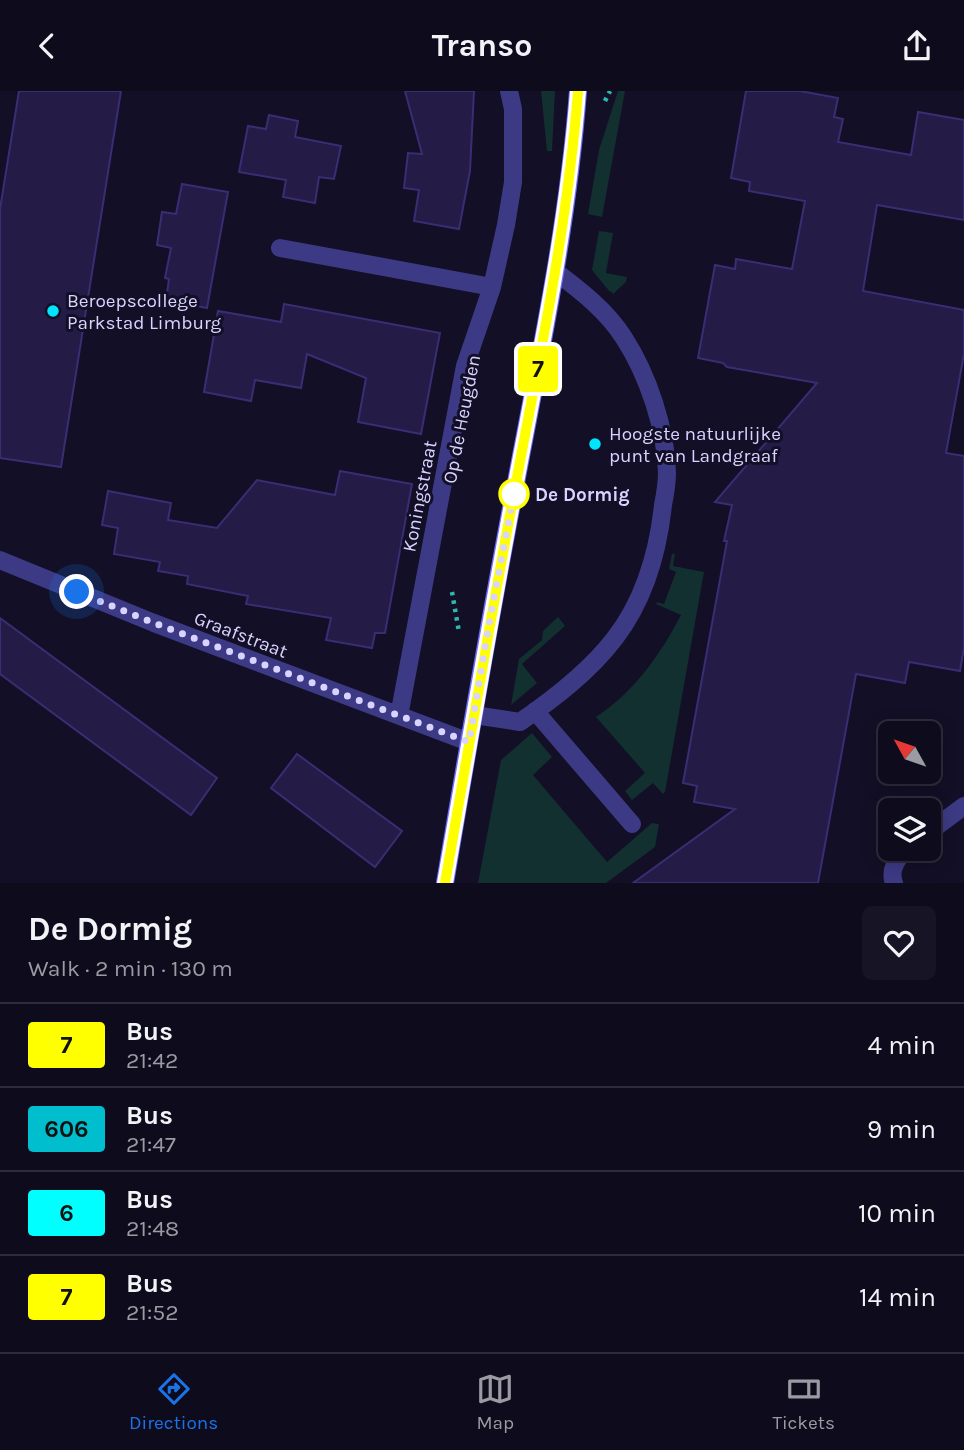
<!DOCTYPE html>
<meta charset="utf-8">
<style>
body{margin:0;font-family:Karla,sans-serif;background:#171425;color:#f1f3f6;height:100vh;display:flex;flex-direction:column;font-size:26px;white-space:nowrap}
*{box-sizing:border-box;margin:0}
p{font-size:23px;color:#9b9ba3}
.icon{flex:none;width:38px;height:38px;fill:none;stroke:currentColor;stroke-width:2;stroke-linecap:round;stroke-linejoin:round}
.map{position:relative;height:792px;overflow:hidden}
.side{display:flex;flex-direction:column;background:#0e0b1c;flex:1}
.side>*{flex:none}
.badge{padding:0 14px;border-radius:5px;font-size:24px;line-height:46px}
.needle{width:46px;rotate:310deg}
.controls{position:absolute;left:878px;top:630px;display:grid;gap:14px}
.controls a{display:grid;place-items:center;width:63px;height:63px;border-radius:10px;background:#0e0b1c;box-shadow:0 4px 18px #0003,0 0 0 2px #2e2b3b;font-size:35px}
.you{position:absolute;width:35px;height:35px;margin:-18px;border:5px solid #fff;border-radius:50%;background:#1a73e8;box-shadow:0 0 0 10px #1a73e833}
.map>.badge{position:absolute;translate:-50% -50%;box-shadow:0 0 0 4px #fff}
.round{display:grid;place-items:center;flex:none;width:74px;height:74px;border-radius:10px;background:#171425}
.overview{display:flex;align-items:center;justify-content:space-between;height:119px;padding:0 28px}
h1{font-size:33px;font-weight:700;line-height:52px}
ul{padding:0;list-style:none}
li{display:flex;align-items:center;gap:21px;height:84px;padding:0 28px;border-top:2px solid #2e2b3b}
li div{flex:1}
li b{display:block;font-size:26px}
li em{font-style:normal}
li .badge{min-width:77px;font-weight:700;text-align:center}
header{display:flex;justify-content:space-between;align-items:center;height:91px;padding:0 28px;background:#0e0b1c;font-size:32px;font-weight:700}
.tabs{display:flex;justify-content:space-around;align-items:center;height:98px;border-top:2px solid #2e2b3b;background:#0e0b1c;font-size:19px;color:#9b9ba3}
.tabs a{display:grid;justify-items:center;gap:4px}
.tabs .current{color:#1a73e8}
.map>svg:first-child{display:block}
</style>
<header><svg class="icon" aria-label="back" viewBox="0 0 24 24"><path d="M15 5l-7 7 7 7"/></svg>Transo<svg class="icon" aria-label="share" viewBox="0 0 24 24"><path d="M12 15V3M7 8l5-5 5 5M5 13v7h14v-7"/></svg></header>
<div class="map">
<svg width="964" height="792" viewBox="0 0 964 792">
<rect width="100%" height="100%" fill="#130f26"/>
<path fill="#12302f" d="M541,0H555L552,60H547Z
M618,0H625L602,126L588,123L599,59Z
M599,140L613,142L606,182L627,186L626,191L613,203L611,200L610,201L592,179Z
M672,463H675L673,475L704,481L665,701L663,703L653,692L632,709L625,700L645,682L596,626C633,602 661,563 681,524L656,513L657,511L664,513L676,481L669,478Z
M558,526L565,535L522,573L537,592L511,614L519,568L542,549L543,540Z
M532,642L552,666L533,684L607,771L652,732L659,733L655,756L606,792H478L501,669Z"/>
<path fill="#241b47" stroke="#3b2d73" stroke-width="2" d="M19,0H121L61,376L0,367V118Z
M405,0H474L470,80L459,138L414,130L419,99L404,97L408,62L422,63Z
M746,0H800L838,7L834,26L843,28L838,51L911,64L918,21L964,29V129L877,114L863,200L964,219V263L946,362L964,365V557L960,580L909,571L905,592L856,583L818,792H633L735,718L694,711L697,695L683,692L727,450H724L732,414L715,411L817,292L727,276L723,272L698,267L715,174L735,178L736,168L792,178L805,110L749,100L750,91L731,87Z
M269,24L298,30L295,46L341,55L334,88L319,86L315,112L283,106L286,89L239,81L248,35L266,38Z
M182,93L228,101L207,217L166,209L169,188L165,187L171,157L157,154L162,121L176,123Z
M284,213L440,242L421,343L358,331L366,287L307,263L301,297L255,289L251,310L204,301L218,220L281,231Z
M340,380L412,393L385,542H375L372,557L326,549L331,527L246,513L248,505L187,493L188,485L158,480L160,471L114,463L118,437L102,434L108,400L171,412L168,429L217,437L257,389L335,404Z
M0,527L217,687L191,724L0,583Z
M297,663L402,740L375,776L271,697Z"/>
<g fill="none" stroke-linecap="round" stroke-linejoin="round">
<path stroke="#2fb8b0" stroke-width="4.5" stroke-dasharray="3.5 5" stroke-linecap="butt" d="M605,10L610,0
M452,501L459,541"/>
<path stroke="#3d3a85" stroke-width="18" d="M474,624L520,631C555,607 590,580 615,547C645,508 658,461 663,414C665,404 667,393 667,382C666,338 648,284 624,247C607,220 581,200 556,181
M929,741L964,715
M894,792C889,779 897,766 908,758"/>
<path stroke="#3d3a85" stroke-width="18" d="M280,157L492,196
M0,469L154,532L469,651
M535,620L632,733
M399,625L465,275L492,196L506,134L513,91V18L509,0"/>
<path stroke="#6f6bff" stroke-width="18" d="M445,792C467,662 489,531 514,402C539,268 568,136 578,0"/>
</g>
<g fill="none" stroke-linecap="round" stroke-linejoin="round">
<g stroke="#fff" stroke-width="16">
<path id="line" d="M445,792C469,655 492,518 518,381C542,254 568,129 578,0"/>
</g>
<use href="#line" stroke="#ff0" stroke-width="10"/>
<path stroke="#d9d4ff" stroke-width="7" stroke-dasharray="0 12.6" d="M77,501L154,532L469,651L492,517L514,403"/>
</g>
<g fill="#00e5ff" stroke="#130f26" stroke-width="2.5">
<circle cx="53" cy="220" r="7"/>
<circle cx="595" cy="353" r="7"/>
</g>
<circle fill="#fff" stroke="#ff0" stroke-width="3.5" cx="514" cy="403" r="14"/>
<g text-anchor="middle" stroke-width="6" stroke-linejoin="round" paint-order="stroke">
<g font-size="19" fill="#d9d4ff" stroke="#130f26" text-anchor="start">
<text x="67" y="216">Beroepscollege<tspan x="67" dy="22">Parkstad Limburg</tspan></text>
<text x="609" y="349">Hoogste natuurlijke<tspan x="609" dy="22">punt van Landgraaf</tspan></text>
</g>
<g font-size="19" fill="#d9d4ff" stroke="#130f26">
<text transform="translate(461 328) rotate(-79)" y="7">Op de Heugden</text>
<text transform="translate(419 405) rotate(-79)" y="7">Koningstraat</text>
<text transform="translate(241 543) rotate(21)" y="7">Graafstraat</text>
</g>
<g font-size="19" font-weight="bold" fill="#d9d4ff" stroke="#130f26" text-anchor="start">
<text x="535" y="410">De Dormig</text>
</g>
</g>
</svg>
<div class="controls">
<a><svg class="needle" viewBox="-14 -14 28 28"><path d="M0-13l5 13h-10z" fill="#e53935"/><path d="M0 13l5-13h-10z" fill="#9b9ba3"/></svg></a>
<a><svg class="icon" aria-label="layers" viewBox="0 0 24 24"><path d="M12 4l9 5-9 5-9-5zM3 14l9 5 9-5"/></svg></a>
</div>
<div class="you" style="left:77px;top:501px"></div>
<b class="badge" style="left:538px;top:278px;background:#ff0;color:#111">7</b>
</div>
<section class="side">
<div class="overview"><div><h1>De Dormig</h1><p>Walk · 2 min · 130 m</p></div><a class="round"><svg class="icon" aria-label="heart" viewBox="0 0 24 24"><path d="M12 20l-8-8c-3-5 5-10 8-4 3-6 11-1 8 4z"/></svg></a></div>
<ul>
<li><span class="badge" style="background:#ff0;color:#111">7</span><div><b>Bus</b><p>21:42</p></div><em>4 min</em></li>
<li><span class="badge" style="background:#00becd;color:#111">606</span><div><b>Bus</b><p>21:47</p></div><em>9 min</em></li>
<li><span class="badge" style="background:#0ff;color:#111">6</span><div><b>Bus</b><p>21:48</p></div><em>10 min</em></li>
<li><span class="badge" style="background:#ff0;color:#111">7</span><div><b>Bus</b><p>21:52</p></div><em>14 min</em></li>
</ul>
</section>
<nav class="tabs">
<a class="current"><svg class="icon" aria-label="directions" viewBox="0 0 24 24"><path d="M12 3l9 9-9 9-9-9zM9 14v-3h6M13 9l2 2-2 2"/></svg>Directions</a>
<a><svg class="icon" aria-label="map" viewBox="0 0 24 24"><path d="M3 6l6-2 6 2 6-2v14l-6 2-6-2-6 2zM9 4v14M15 6v14"/></svg>Map</a>
<a><svg class="icon" aria-label="tickets" viewBox="0 0 24 24"><path d="M3 7h18v10H3zM15 7v10"/></svg>Tickets</a>
</nav>
